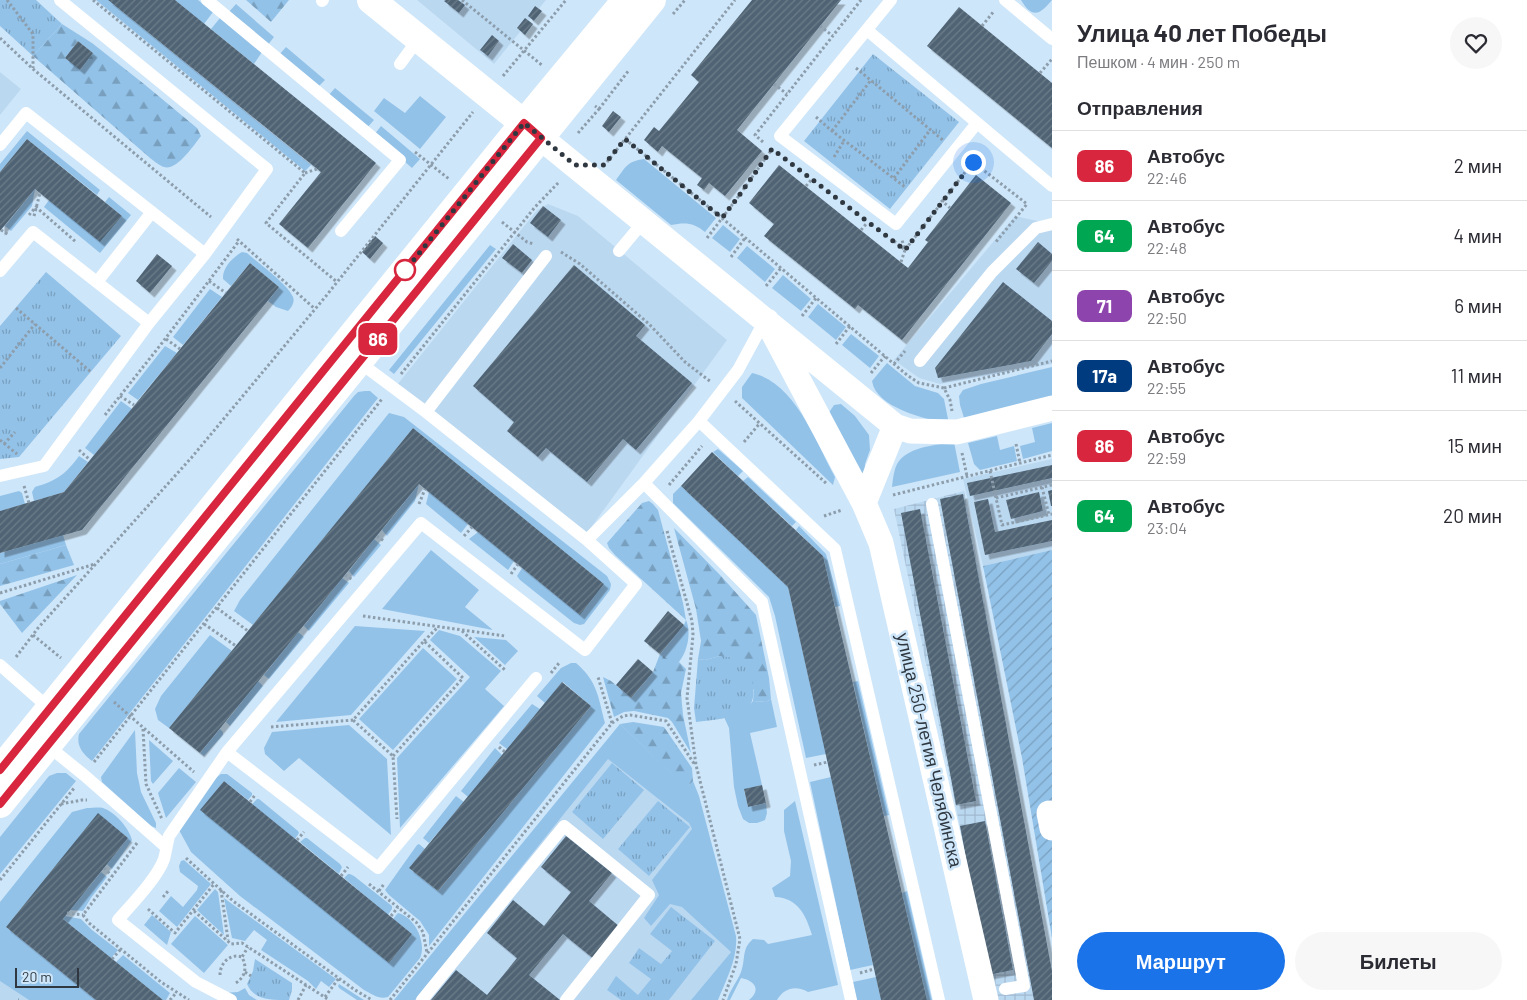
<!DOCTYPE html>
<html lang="ru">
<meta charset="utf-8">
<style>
body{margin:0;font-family:Barlow,sans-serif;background:#f7f7f7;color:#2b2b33;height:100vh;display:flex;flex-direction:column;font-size:19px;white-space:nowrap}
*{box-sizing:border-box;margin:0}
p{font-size:16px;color:#7c7c81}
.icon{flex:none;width:28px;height:28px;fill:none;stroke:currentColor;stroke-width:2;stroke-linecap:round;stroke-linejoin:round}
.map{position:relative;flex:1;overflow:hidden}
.panel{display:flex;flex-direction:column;background:#fff;width:475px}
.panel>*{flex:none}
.badge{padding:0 10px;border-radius:8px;font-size:18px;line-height:32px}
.scale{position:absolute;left:15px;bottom:12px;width:64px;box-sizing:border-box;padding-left:5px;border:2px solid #2f3840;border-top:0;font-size:14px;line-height:18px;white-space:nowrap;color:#2f3840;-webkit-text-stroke:4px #cee6f9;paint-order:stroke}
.you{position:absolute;width:25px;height:25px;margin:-12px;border:4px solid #fff;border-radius:50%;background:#1a73e8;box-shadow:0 0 0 8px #1a73e833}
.map>.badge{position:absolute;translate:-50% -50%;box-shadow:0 0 0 2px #fff}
h2{padding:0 25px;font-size:19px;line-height:45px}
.round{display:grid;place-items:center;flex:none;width:52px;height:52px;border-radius:26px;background:#f7f7f7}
.summary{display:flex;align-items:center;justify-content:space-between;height:85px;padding:0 25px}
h1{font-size:24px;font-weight:700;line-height:38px}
.button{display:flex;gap:10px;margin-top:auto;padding:10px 25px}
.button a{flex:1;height:58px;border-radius:30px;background:#1a73e8;color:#fff;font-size:20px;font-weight:700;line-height:58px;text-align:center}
.button a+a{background:#f7f7f7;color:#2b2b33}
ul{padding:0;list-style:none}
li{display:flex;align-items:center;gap:15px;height:70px;padding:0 25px;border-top:1px solid #e1e1e2}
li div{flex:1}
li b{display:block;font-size:19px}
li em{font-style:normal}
li .badge{min-width:55px;font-weight:700;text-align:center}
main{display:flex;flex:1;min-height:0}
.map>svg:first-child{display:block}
</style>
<main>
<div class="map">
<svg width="1052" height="1000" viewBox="0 0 1052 1000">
<defs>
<pattern id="industrial-grid" width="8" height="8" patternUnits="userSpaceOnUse" patternTransform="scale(1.25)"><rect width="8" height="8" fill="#bbd8f1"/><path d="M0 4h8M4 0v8" fill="none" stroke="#a1bad0"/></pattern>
<pattern id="forest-firs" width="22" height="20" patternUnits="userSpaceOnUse" patternTransform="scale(1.25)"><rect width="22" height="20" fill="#93c2e9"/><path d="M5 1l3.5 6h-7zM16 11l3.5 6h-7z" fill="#789fbe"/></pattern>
<pattern id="park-tufts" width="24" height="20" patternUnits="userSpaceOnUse" patternTransform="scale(1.25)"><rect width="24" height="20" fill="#93c2e9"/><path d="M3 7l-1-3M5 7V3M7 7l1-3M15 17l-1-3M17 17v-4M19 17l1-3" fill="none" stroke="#789fbe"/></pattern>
<pattern id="garden-furrows" width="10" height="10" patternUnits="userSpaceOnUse" patternTransform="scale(1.25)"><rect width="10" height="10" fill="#93c2e9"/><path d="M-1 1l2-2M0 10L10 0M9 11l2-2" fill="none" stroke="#789fbe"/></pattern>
<pattern id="building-hatch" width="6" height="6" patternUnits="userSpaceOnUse" patternTransform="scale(1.25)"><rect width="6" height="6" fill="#4f6475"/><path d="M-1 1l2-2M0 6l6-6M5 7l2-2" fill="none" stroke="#6c7c89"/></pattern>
<filter id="shadow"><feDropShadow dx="4.5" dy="4.5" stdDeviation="0" flood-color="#0004"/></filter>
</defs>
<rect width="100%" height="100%" fill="#cee6f9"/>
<path fill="#bbd8f1" d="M417,0H546L494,64Z
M0,72L21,89L0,115Z
M548,204L578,216L727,340L587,533L397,385L537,210Z
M1015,216L1051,224L1052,227V364L940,384L919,378L894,360Z
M1052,459V550L983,566L963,479Z
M620,724L686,788L731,952L691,1000H394Z
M0,956L53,1000H0Z"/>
<path fill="url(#industrial-grid)" d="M964,491L1052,976V1000H996L894,509Z"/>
<path fill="#93c2e9" d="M96,0H108L311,165L305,171Z
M175,0H198L213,12L204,24Z
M1021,0H1052C1040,15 1032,19 1021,0Z
M236,4L274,37L267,46L228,13Z
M220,18L262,52L254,64L211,29Z
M286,47L325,80L317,88L279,55Z
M335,88L374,120L366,129L328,96Z
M420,96L446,117L420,149L374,111L384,98L405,113Z
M381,126L420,159L412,168L374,135Z
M27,131L100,190L97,195L27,139L0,172V164Z
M644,159L716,218L705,232C694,223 686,222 671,225L616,180C625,168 627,161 644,159Z
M35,189L32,206L11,231L5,226Z
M109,197L131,215L100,253L44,207L49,200L122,216L105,202Z
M723,225L740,239L730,252L712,238Z
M490,245L496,249L394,374L389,370Z
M747,246L775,269L765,282L737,258Z
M242,252L247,253C258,263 288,284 293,297C295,302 292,307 288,311L276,307L268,301L279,287L250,263L231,286L223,279C222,268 233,257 242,252Z
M783,275L811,299L801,311L772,288Z
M210,289L222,297L183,345L173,337Z
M818,304L846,327L836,340L808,317Z
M851,334L879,356L870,368L842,345Z
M165,346L177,353L138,400L128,393Z
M887,363L915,386L938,393L944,399L949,424C926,419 876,408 872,381Z
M1052,367V399L965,421L960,405L959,396L963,390L981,384Z
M752,373C795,382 816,442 835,477L833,485L742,398V387Z
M365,391H370L378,398L92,761C83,754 76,746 79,734L354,396L358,392Z
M121,401L132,409L94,455L85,448Z
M841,404L855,416L869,435L870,450L865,464L863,488L828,414L834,405Z
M389,413L404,417L607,576L611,584L610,590L584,624L580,625L574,623L520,580L517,576L522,568L580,614L604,584L413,428L253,625L234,611L240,600Z
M1052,423V451L1023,459L1020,446L1035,442L1032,428Z
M997,436L1000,450L1014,446L1017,461L980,470L974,464L968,443Z
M954,442L960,472L892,487C893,479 894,467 899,461C911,446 937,445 954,442Z
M718,449L743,471L738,476L713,452Z
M79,456L88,462L64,492L34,501L32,492L35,487C56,481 66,474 79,456Z
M748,477L796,522L792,526L743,481Z
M419,484L415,501L387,536L382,530Z
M681,486L788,587L826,754L806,758L775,616L769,597L673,503V494Z
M19,491L22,493L25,504L0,511V496Z
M429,492L468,524L461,533L426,504Z
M799,526L826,554L840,606L835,607L823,556L796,530Z
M478,532L514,561L508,570L469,539Z
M63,535L66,545L0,564V553Z
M374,539L381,545L354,577L349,571Z
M431,550L479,590L465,607L493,630L382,609Z
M342,578L349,583L309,631L304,626Z
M686,620C692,633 687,655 676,665L660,654L684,625Z
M355,626L425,631L351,715L276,722Z
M439,630L460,636L501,671L485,689L504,706L400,828L397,758L470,677L430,640Z
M298,632L304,637L269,679L264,675Z
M210,635L232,651L169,728L158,720L155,709L161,696Z
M474,637L506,640L518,651L505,665Z
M423,648L457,679L393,750L359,719Z
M571,663H576C598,682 598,697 605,723L429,946V935L420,921L389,895L385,890L417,845L419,844L425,849L409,868L438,891L591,706L563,682L545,703L537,696L561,668Z
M258,681L263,686L230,726L226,722Z
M858,681L889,815L884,816L853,682Z
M771,699L777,727L750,733L762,785L744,790L748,807L766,803L767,813L765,820L757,823H749L743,819L738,806L734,787L729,728L724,717C737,715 745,711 753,701L766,702Z
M532,704L540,709L507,749L499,743Z
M620,724L686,787L693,781L699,796L736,936C738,958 726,980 718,1000H691L731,952L682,907L670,904L651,926L644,918L659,895L652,880L692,829L689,823L608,759L415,1000H394Z
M349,725L387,759L391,835L299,758L284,771L265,754L264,748L272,732Z
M220,729L223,732V735L204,756L200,753Z
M135,730L137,773L141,792L156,823V828L151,826L102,782L101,777Z
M149,740L173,761L153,784L151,781Z
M495,748L502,755L468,797L461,791Z
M179,768L196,782L166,818L158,793Z
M57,773H66L76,781L0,874V837L49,776Z
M221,774H227L252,793V795L248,800L224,781L201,810L389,962L412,934L393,919L398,913C415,917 427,943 420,958L388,997C379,1000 372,994 364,990L240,896L191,852L179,830L213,780Z
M831,777L873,965L850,970L810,782Z
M456,796L464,802L429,843L423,838Z
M257,799H259L298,831L299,833L295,839L252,804Z
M795,801L838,985L808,992C796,985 784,988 777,1000H749C762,990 754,980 741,978L730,1000H727C730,990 737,982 741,972C746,959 741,949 753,939L764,940L768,944L812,935C806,915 798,898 775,897L772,888L790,876L791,861L784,831V810Z
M87,808C92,808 99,807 103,808C115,812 129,828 132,840L112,869L107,864L128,838L98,814L6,927L96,1000H29L0,981V902L72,812Z
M305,838H307L340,864L342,867L339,874L300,842Z
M184,860L211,884L177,927L159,911L171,896L183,907L197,890L198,886L180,872L179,866L181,861Z
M101,872L107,877L91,898L83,911L70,910Z
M348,874H350L354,876L392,906V909L388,915L344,878Z
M215,889L218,892L224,935L197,910Z
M907,891L932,1000H927L902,893Z
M224,898L228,901L336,979L329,987L321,981L316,989L308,981L261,950L267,940L254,930L245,941L232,938Z
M152,915L171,932L167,945L144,925Z
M65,916L81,919L92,930L118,950L111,958L63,919Z
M195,916L228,945L204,973L171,944Z
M123,955L170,993L166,1000H163L116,962Z
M876,977L881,1000H856L853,982Z
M339,984L364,1000H357L339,988L338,986Z
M245,988L249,995L257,1000H237L223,993L238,992Z"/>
<path fill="url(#forest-firs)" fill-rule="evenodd" d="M246,0H289L271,22Z
M62,24L92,43L144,84L197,128L201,136C194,145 177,171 164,167C160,166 154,161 150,158L33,56ZM78,41L93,53L80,69L65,58Z
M649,501L653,504L658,510L683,603L686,620L615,555L609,548L607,543L642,503Z
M674,528L721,576L756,615L769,678L771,699L766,702L753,701L754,690L720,656L705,660L698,659L701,641L696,609Z
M66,545L74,565L0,586V564Z
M77,575L22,633L0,604V601Z
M660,654L676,664L679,662L686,669L681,693L683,715L691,753L672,722L668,718L634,711L624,712L614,717L603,677L611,681L631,698L653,672Z
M633,722L664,727L692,768L693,781L686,788L620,724Z"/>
<path fill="url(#park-tufts)" d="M0,0H36L62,24L33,56L0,26Z
M873,54L959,122L890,209L804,141Z
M46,272L121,336L19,457L0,459V326Z
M720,656C725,657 734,657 739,660C752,669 761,700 745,710C732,719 712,720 696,722L694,708L698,659L705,660Z
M612,763L644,790L603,839L572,812Z
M658,801L690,827L649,876L618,849Z
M671,907L715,941L669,1000H621L607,990L616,976L638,995L651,979L629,963L639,948L661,964L672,951L650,934Z
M255,959L292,983V990L289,1000C270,1000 254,1000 247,984L253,971Z"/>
<path fill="url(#garden-furrows)" d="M1052,550V938L1022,758L983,566Z"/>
<path fill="url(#building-hatch)" filter="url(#shadow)" d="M108,0H175L376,163L308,248L279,224L321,172Z
M446,0H458L465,5L459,13L444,1Z
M752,0H841L737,130L762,151L725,196L709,183L704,190L697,185L702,178L662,146L658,152L644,140L654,127L659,131L699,82L691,75Z
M535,6L542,11L534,21L528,16Z
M959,7L1052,83V148L927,46Z
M525,18L533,24L525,35L517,28Z
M492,35L499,41L488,56L480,50Z
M78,41L93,53L80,70L65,58Z
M613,111L621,117L609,132L602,126Z
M27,139L122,216L100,242L35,189L0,231V172Z
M779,165L908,268L928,242L925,240L976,175L1011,203L902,340L858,305L855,309L764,236L774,224L749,203Z
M543,206L561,220L548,237L530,223Z
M375,236L383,243L370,259L362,252Z
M1038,242L1052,254V261L1034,283L1016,269Z
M513,244L532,260L522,273L502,258Z
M157,254L172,266L150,293L136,281Z
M250,263L279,287L82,530L0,553V511L64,492Z
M574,265L645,325L636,336L692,383L636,450L623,439L587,482L546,448L538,457L507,431L514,422L473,386Z
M1003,282L1052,321V334L1031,361L938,378L935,368Z
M413,428L604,584L580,615L419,484L200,753L169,728Z
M712,452L823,556L927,1000H881L788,587L681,486Z
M1052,465V478L970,496L967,483Z
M1052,490V506H1051L1048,491Z
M1039,492L1043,511L1011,519L1006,500Z
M963,494L1052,971V1000H1034L940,499Z
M988,499L995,532L1052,520V541L985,555L974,502Z
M920,509L976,801L956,805L901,513Z
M668,611L684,625L660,654L644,641Z
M638,659L653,672L631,698L616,685Z
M562,682L591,706L438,891L409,868Z
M224,781L412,934L389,963L200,810Z
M762,785L766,803L748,807L744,789Z
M98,813L128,838L63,919L163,1000H96L6,927Z
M985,821L1013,970L988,975L960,826Z
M566,836L612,873L589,901L620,927L594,959L563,934L529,975L560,1000H431L456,970L487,995L517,958L487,933L513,900L544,926L571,892L541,867Z"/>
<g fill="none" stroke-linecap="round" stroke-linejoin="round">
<path stroke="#8c9dac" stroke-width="3" stroke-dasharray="2.5 2.5" stroke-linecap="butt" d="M7,0L33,34V68
M93,0L305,173L266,223L337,282
M462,0L543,66
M673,14L685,0
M820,26L833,36
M982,26L994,11
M0,38L33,69L211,217
M856,68L944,141
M1040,73L1052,59
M503,76L566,0
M774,84L787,94
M599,109L629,70
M816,117L832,131L905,187
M832,131L871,80
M578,133L599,109L595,106
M625,139L722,218L907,375L919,383L944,388L950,400L952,411
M763,142L755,135L861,0
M415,152L449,179
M834,157L844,141
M607,162L735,0
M305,173L317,169
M894,178L930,130
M806,186L812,179
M941,200L950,208
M29,215L36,207L76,242
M34,216L40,193
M502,222L527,242L534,244
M1,230L9,235
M861,230L867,223
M707,238L738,197L772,149
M237,239L315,309
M894,241L905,250L973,162L1027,204L995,243
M561,252L580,264L649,324L685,362L711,382
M731,257L745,238
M901,262L905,250L902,240
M209,281L226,293
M766,286L781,268
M16,308L91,372
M802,316L816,298
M166,339L180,349
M836,344L850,326
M894,364L905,351
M0,368L35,324
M871,373L885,356
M401,374L535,207L559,182
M944,388L1052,361
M120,396L134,405
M735,401L827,484
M105,415L162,343L239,241
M0,440L17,454
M744,442L760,423
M4,444L15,432
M1016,444L1020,463
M79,450L90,460
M962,453L967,476
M990,471L1002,525L1052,514
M669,485L702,446
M24,486L29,503
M1042,487L1049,515
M893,495L1052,455
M996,498L1052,485
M419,504L425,489
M824,516L842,510
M667,531L692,621L693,635L687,698L696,765L740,939L736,964L723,1000
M377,536L384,541
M464,536L472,527
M511,574L518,564
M345,575L353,580
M0,593L95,564
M217,608L248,631
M363,616L505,636
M204,624L236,646
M462,631L505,670
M33,635L61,658
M424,641L438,627
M16,657L38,628L192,457L326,296L473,112
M551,673L559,663
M114,702L194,772
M612,723L623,716L630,715L666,721L695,765
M271,727L353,720
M143,729L146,784L162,819
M499,747L505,752
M393,756L463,678L424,641L353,720L393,756L397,819
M94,762L382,399
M814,765L828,762
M250,802L255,795
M61,804L82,800H87
M297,840L304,832
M137,843L83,915L89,923L161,982L189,1000
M186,858L233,901L355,990L372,1000
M104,868L112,876
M341,876L348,867
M0,880L75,787
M369,884L416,922L423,932L427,953
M221,890L228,940
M379,891L384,884
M163,897L169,890
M148,909L175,933L214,884
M194,911L231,944L242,943L329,1000
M67,913L83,915
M391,916L398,907
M112,959L121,949
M245,972L251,976
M860,973L874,969
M220,975C220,963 230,953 242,957
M236,983C246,976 247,967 242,957L248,947
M325,997L339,978
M18,1000H19
M170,1000L176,993
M298,1000L306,985
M390,1000L612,723L598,677"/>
<path stroke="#fff" stroke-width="12" d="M207,0L400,160L341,231
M891,0L780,136L896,224L977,123
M1005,0L1052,39
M322,1L323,0
M867,30L1052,186
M400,64L419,38
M0,145L26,113L205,254
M619,251L644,221
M0,271L33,232L149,323
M97,282L152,212
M920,361L992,272L1036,228L1052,224
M426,412L546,256
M699,421L835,549L939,1000
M0,476L44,466L149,323L205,254L267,169L60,0
M644,483L762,602L851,1000
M932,504L1024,986L1005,989
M587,540L644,483L699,421L738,370L765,320
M0,665L50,709
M48,746L84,775L166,847
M227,752L378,868L536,678
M231,1000L196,982L118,920C131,905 158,877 164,859C166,852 167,844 169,836L227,752L421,523L585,650L636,584L587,540L426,412L359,362
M422,1000L564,826L649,895L566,1000"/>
<path stroke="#fff" stroke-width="25" d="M541,138L895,426L910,431L957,432L1052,408
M767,321L864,503L881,543L986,1000
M864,503L895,426
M1049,813L1052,828"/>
<path stroke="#fff" stroke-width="28" d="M371,0L538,135
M0,770L524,123L626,0
M0,804L652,0"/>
</g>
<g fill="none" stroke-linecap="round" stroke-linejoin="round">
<g stroke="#fff" stroke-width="11">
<path id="line" d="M0,770L524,123L541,138L0,804"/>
</g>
<use href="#line" stroke="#d7263d" stroke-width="8"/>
<path stroke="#2f3840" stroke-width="5" stroke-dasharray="0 9" d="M405,270L404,272L524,123L575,165H604L625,139L722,218L738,197L772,149L905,250L973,162"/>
</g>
<circle fill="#fff" stroke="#d7263d" stroke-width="2.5" cx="405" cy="270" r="10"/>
<g text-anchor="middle" stroke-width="5" stroke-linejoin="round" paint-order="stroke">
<g font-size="18" fill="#2f3840" stroke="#cee6f9">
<text transform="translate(929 750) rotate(77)" y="6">улица 250-летия Челябинска</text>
</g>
</g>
</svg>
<div class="scale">20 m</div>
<div class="you" style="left:973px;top:162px"></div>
<b class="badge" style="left:378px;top:339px;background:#d7263d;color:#fff">86</b>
</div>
<section class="panel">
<div class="summary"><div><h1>Улица 40 лет Победы</h1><p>Пешком · 4 мин · 250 m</p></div><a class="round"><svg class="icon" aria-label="heart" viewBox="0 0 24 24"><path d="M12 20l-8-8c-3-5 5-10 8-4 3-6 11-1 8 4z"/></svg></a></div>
<h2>Отправления</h2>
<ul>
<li><span class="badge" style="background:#d7263d;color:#fff">86</span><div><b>Автобус</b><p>22:46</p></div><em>2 мин</em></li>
<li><span class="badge" style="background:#00a651;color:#fff">64</span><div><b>Автобус</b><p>22:48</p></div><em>4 мин</em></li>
<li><span class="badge" style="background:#8e44ad;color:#fff">71</span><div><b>Автобус</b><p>22:50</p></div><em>6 мин</em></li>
<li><span class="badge" style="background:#003b80;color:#fff">17a</span><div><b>Автобус</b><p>22:55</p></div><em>11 мин</em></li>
<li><span class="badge" style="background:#d7263d;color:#fff">86</span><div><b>Автобус</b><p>22:59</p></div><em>15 мин</em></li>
<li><span class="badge" style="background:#00a651;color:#fff">64</span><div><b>Автобус</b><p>23:04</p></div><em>20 мин</em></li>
</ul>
<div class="button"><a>Маршрут</a><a>Билеты</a></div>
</section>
</main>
